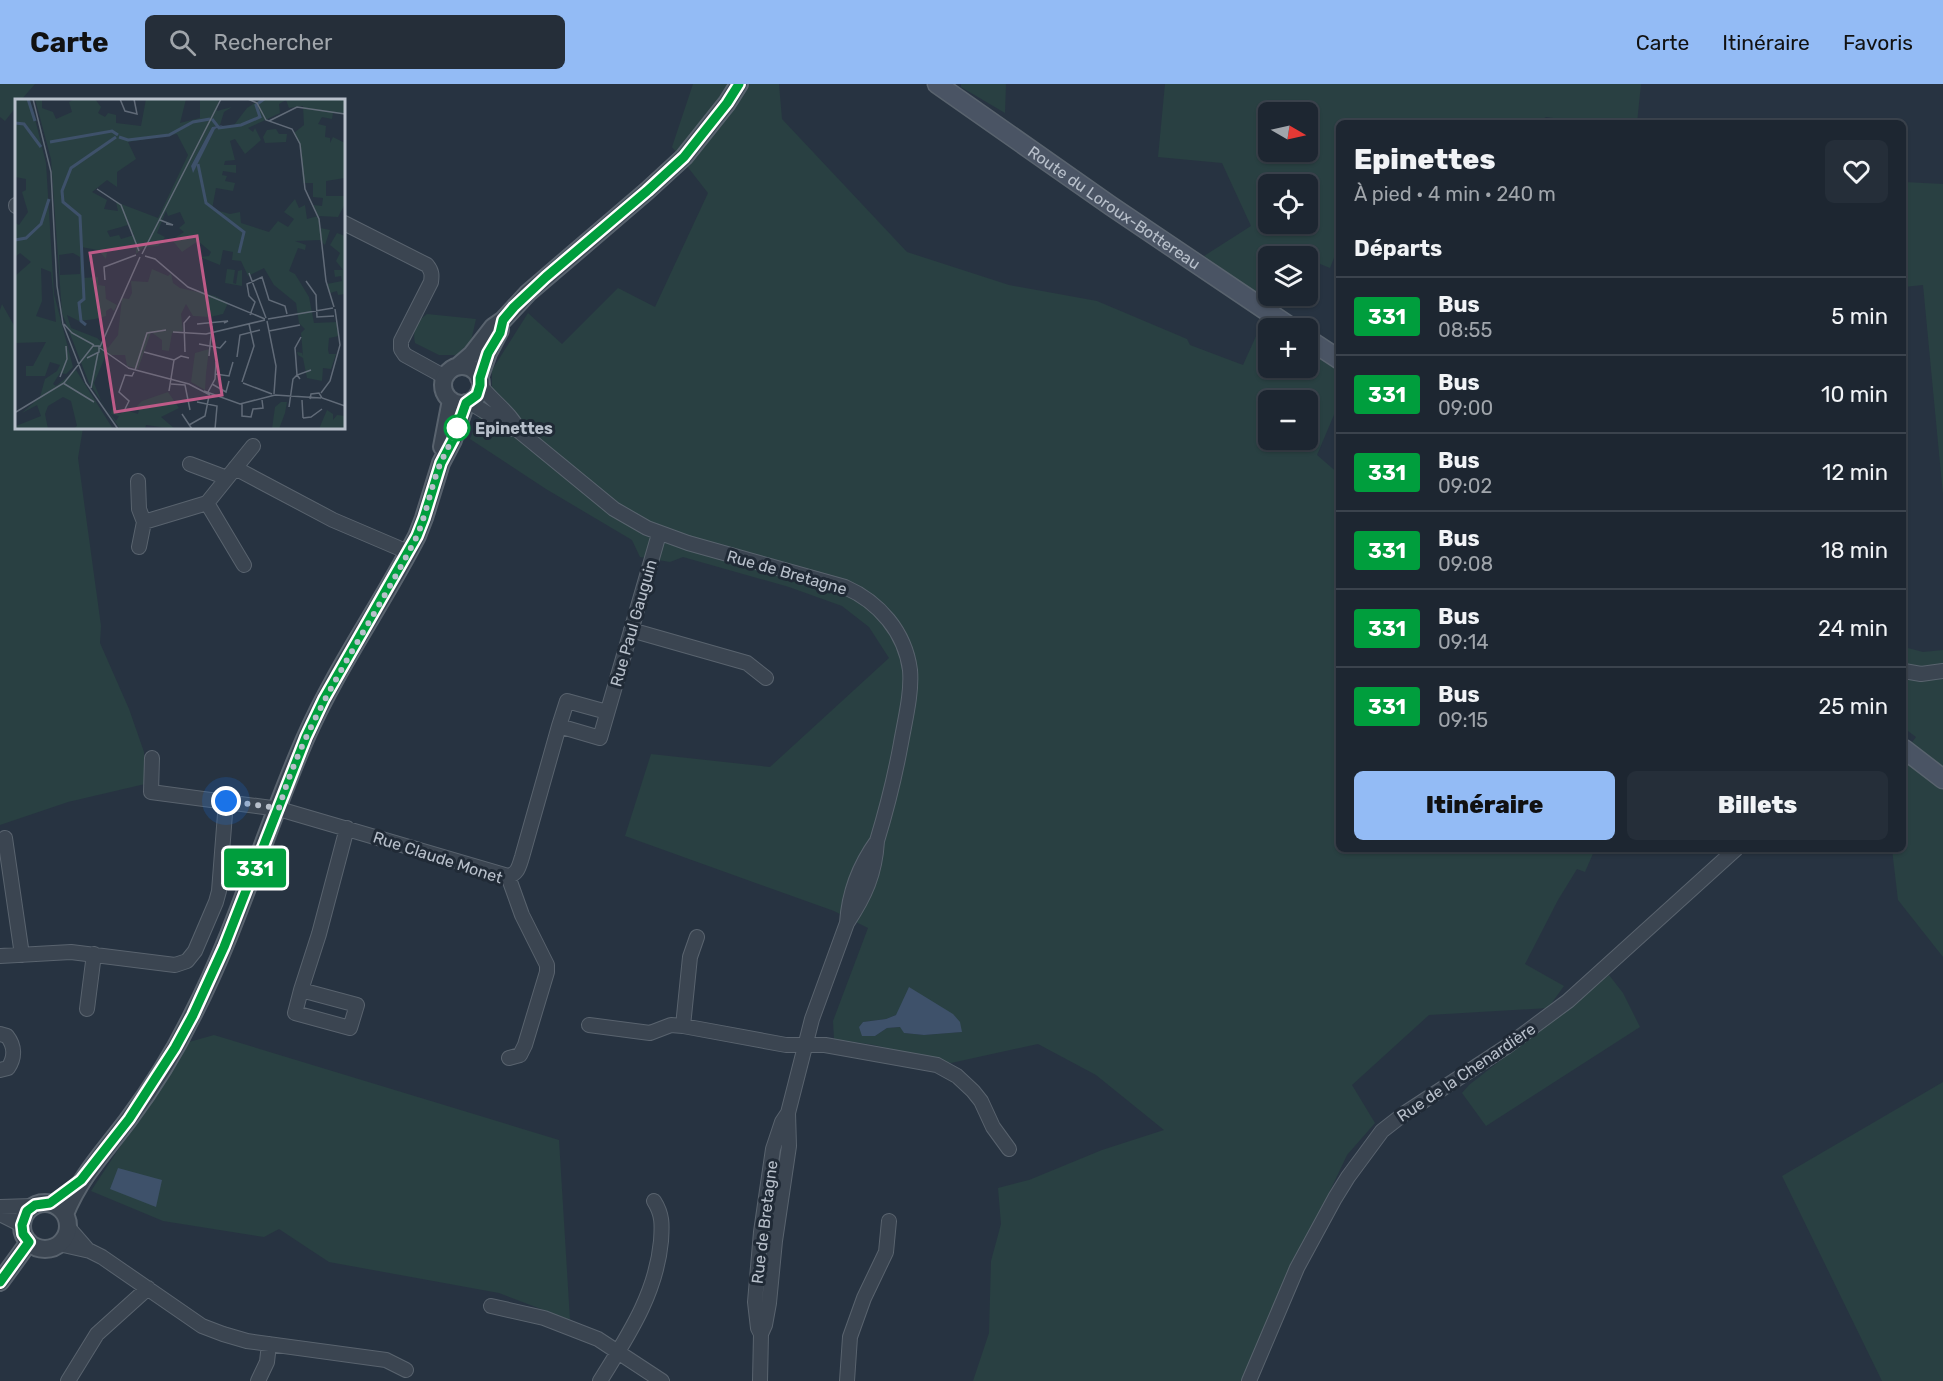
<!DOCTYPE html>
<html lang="fr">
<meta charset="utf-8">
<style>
body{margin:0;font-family:Rubik,sans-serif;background:#252e39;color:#f1f3f6;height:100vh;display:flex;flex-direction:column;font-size:22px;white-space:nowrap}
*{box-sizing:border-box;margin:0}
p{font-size:20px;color:#a0a5ab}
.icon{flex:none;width:33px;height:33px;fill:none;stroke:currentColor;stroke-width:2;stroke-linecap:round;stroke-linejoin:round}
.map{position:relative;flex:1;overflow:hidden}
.drawer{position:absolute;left:1336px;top:36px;width:570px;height:732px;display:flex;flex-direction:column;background:#1d2631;border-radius:9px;box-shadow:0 2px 4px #0004,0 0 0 2px #3b434d}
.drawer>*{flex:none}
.badge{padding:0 12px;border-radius:4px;font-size:21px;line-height:39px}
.needle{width:39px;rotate:99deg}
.fabs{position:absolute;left:1258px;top:18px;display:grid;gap:12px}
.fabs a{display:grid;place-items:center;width:60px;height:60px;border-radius:9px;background:#1d2631;box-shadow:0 2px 4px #0004,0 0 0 2px #3b434d;font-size:30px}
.you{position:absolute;width:30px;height:30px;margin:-15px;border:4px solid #fff;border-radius:50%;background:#1a73e8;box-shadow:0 0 0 9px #1a73e833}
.map>.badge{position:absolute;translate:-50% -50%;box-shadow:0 0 0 3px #fff}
h2{padding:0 18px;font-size:22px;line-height:54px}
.round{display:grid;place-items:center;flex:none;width:63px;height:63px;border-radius:9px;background:#252e39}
.head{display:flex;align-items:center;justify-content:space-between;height:102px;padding:0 18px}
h1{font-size:28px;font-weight:800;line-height:45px}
.cta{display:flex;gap:12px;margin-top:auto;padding:12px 18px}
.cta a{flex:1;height:69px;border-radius:9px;background:#93bbf5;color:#111;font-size:24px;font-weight:800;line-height:69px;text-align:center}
.cta a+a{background:#252e39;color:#f1f3f6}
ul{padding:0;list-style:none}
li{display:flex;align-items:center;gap:18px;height:78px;padding:0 18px;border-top:2px solid #3b434d}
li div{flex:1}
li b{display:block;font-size:22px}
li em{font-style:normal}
li .badge{min-width:66px;font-weight:700;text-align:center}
header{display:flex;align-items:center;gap:36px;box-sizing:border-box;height:84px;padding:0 30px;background:#93bbf5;color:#111}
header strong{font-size:28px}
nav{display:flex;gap:33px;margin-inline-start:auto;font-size:21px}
.search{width:420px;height:54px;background:#252e39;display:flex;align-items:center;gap:15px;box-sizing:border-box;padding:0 21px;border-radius:9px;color:#a0a5ab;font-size:22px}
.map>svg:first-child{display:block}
</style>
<header>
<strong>Carte</strong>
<div class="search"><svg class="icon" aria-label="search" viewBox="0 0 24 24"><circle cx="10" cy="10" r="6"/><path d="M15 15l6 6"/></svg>Rechercher</div>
<nav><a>Carte</a><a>Itinéraire</a><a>Favoris</a></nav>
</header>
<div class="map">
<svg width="1943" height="1297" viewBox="0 0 1943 1297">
<rect width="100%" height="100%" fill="#273341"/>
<path fill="#294042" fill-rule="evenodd" d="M0,0H35L21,16H16V23L5,37L0,33Z
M693,0H779L782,35L907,168L1009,201L1097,217L1187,255L1190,261L1243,281L1262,239L1271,244H1269V284H1308V268L1339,287V319L1317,371L1339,390L1340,765H1595L1585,788L1577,785L1558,816L1525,880L1564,902L1548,924L1429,931L1352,1001L1375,1039L1347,1071L1268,1238L1242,1297H973L989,1249L991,1177L1001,1140L998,1104L1029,1096L1102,1066L1164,1046L1096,991L1038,960L951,979L874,961L834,955L833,937L868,844L834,827L625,752L651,670L770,683L889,574L869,543L842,522L789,503L683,473L670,478L640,473L632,456L546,405L470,355L492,302V286L528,229L562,260L618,204L655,223L708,109L672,63ZM1269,316H1308V356H1269ZM896,931L961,948L924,951L904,949L901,943L887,944L875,952L859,943L863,938L886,935Z
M961,0H1006L1005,29L961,3Z
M1165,0H1641L1637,39H1588L1546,33L1536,39H1340L1339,161L1330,184L1308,175V172L1294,168L1292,172H1269V212H1277L1273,221L1204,172L1251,142L1222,79L1158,73ZM1269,28H1308V68H1269ZM1269,100H1308V140H1269Z
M1904,98L1943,100V411L1923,201L1904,203Z
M2,220L16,245V344H83L78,374L101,542L100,559L129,625L144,668L145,700L68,718L0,741V226Z
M427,230L476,235L471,257L457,271H439L415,259C412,247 417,237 427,230Z
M1904,563L1923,568L1943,566V873L1898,816L1892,765H1904V669L1916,653L1904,644Z
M1609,891L1623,909L1640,943L1486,1042L1462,1009L1469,1001Z
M214,951L559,1056L570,1236L499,1209L329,1178L279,1145L264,1153L163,1137L91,1107L189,958Z
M1943,998V1297H1882L1782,1092Z"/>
<path fill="#3e516a" d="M909,903L953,930L960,938L962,948L924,951L904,949L900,943L887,944L875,952H862L859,943L863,938L886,935L896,931Z
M118,1084L162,1096L156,1123L110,1105Z"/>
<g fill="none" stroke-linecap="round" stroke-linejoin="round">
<g stroke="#59636e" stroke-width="16">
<path id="minor" d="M16,121V122
M344,139L427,181C432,187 432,191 431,198L401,257V265L405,271L445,293
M480,301C492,317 511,329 519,347L614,425L647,444L688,459L845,503C879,518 905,548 910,586C912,609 905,636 901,659C895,692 887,724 877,757
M469,318L513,345
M190,380L227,394
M235,384L333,436L408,468
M138,397L139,425L144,438
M139,463L144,438L207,419
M244,481L207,419L253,362
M631,546L747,579L766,594
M1904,587L1921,590L1943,587
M559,642L567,617L607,628
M152,674L151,708L279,725L508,792L522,831L547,881V888L525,961L520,971L509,974
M5,754L22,871
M877,757C875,790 865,812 847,839C849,808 859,782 877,757Z
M508,792C518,790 519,782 522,773L559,642L600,654L659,450
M0,872L71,868L175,881L187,877L195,867L216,818L219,807L226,717
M301,906L319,850L347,744
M301,906L357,921L350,944L295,929Z
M87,925L94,870
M589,941L650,949L671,941L683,942L786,961H825L937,981L957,992L973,1007L981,1017L993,1043L1009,1065
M683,942L690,873L697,853
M0,950L7,952C15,962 15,974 8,984L0,986
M0,1123L32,1122
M0,1130L22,1141
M68,1143L88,1166
M59,1160L90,1167L102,1173L202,1242L223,1250L247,1257L386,1276L406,1286
M491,1222L544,1234L598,1255L662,1297
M761,1250L758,1244L755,1218L761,1148L773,1065L782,1038L788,1029
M68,1297L97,1250L148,1204
M258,1297L267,1278L269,1260
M600,1297C627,1253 656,1211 661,1157C662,1142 663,1131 654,1117
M760,1297L761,1250L765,1241L769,1219L775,1157L789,1062L788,1029L812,935L847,839
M847,1297L850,1253L864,1214L886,1168L889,1137
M1249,1297L1297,1184L1335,1114L1348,1093L1382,1047L1405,1029L1506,963L1568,917L1736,765"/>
</g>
<g stroke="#59636e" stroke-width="20">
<path id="tertiary" d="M458,282L472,270L493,243L503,236L528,209L647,107L684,73L727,19L739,0
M443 301a19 19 0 1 1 38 0a19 19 0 1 1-38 0Z
M479,294L488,269L500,246
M442,363L451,316
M22 1142a23 23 0 1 1 46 0a23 23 0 1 1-46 0Z
M65,1130C80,1093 104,1068 128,1036C152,1004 174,969 192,932C238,843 265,746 305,655C336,584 382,520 417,452L424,434L441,379L453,356L466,319
M0,1198L29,1158"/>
</g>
<g stroke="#59636e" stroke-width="21">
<g id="secondary">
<path id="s1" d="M937,0L1111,122L1292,244"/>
<path d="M1308,255L1340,276"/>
<path d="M1904,665L1943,695"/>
</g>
</g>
<use href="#minor" stroke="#3b4551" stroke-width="14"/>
<use href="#tertiary" stroke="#3b4551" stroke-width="16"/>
<use href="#secondary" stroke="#4a5464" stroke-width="18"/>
</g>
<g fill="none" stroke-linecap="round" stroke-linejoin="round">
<g stroke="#fff" stroke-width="14">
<path id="line" d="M0,1198L29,1158L23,1150L22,1141L27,1127L35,1121L50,1119L81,1096L129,1035L175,964L193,931L224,863L306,653L324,615L417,452L424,434L441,379L453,356L466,319L477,311L480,301V294L488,269L500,249L503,236L514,223L546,193L647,107L684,73L727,19L739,0"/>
</g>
<use href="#line" stroke="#009e3d" stroke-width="9"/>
<path stroke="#b8c0cb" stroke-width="6" stroke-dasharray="0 10.8" d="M226,717L279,724C308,626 371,543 417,452C427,428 431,402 441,378C447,365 454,353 459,339L457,344"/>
</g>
<circle fill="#fff" stroke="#009e3d" stroke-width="3" cx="457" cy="344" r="12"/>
<g text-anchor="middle" stroke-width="6" stroke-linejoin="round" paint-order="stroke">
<g font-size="16" fill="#b8c0cb" stroke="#202a36">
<text dy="6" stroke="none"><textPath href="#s1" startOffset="216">Route du Loroux-Bottereau</textPath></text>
<text transform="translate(787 488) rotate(16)" y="6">Rue de Bretagne</text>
<text transform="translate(633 539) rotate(-74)" y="6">Rue Paul Gauguin</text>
<text transform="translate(438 773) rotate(18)" y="6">Rue Claude Monet</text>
<text transform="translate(1466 988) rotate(-34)" y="6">Rue de la Chenardière</text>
<text transform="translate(764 1138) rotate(-83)" y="6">Rue de Bretagne</text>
</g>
<g font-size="16" font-weight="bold" fill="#b8c0cb" stroke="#202a36" text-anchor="start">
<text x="475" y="350">Epinettes</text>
</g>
</g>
<g transform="translate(15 15)">
<rect width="330" height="330" fill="#273341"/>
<path d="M0,0H15L31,64L39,195L58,268L51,275L45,274L38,285L41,287L61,271L98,330H58L62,327L56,302L48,298L33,307L30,315L33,330H2L1,327L26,317L22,306L7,314L25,298L30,280L42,272L45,266L35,263L30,277H11V267H18L31,243L0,244V177L16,163L5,154L0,158V124L4,126L13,113L7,93L11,91V80L0,78ZM26,169L36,173L41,223L21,217L27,202ZM20,0H27V9L38,13L41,20L57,13L54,3L60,0H80L86,8L83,14L90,18L93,14L101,16V24L126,27L131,0H171L165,24L185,19V0H204L202,12L217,8L209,13L205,26L197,28L176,67L178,73L200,30L219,26L232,9L246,0H330V14H318L317,20L307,18L303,25L311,27L310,38L315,39V44L318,38L330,44V79L311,82V97H330V105L323,118L304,117L305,129L315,131L310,146L305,141L280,142L291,146L290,151L283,149L274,172L280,175L294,198L299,224L322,223L324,237L314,239L313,251L314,255H321L316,270L308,269L307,282L292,279L288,259L283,256L282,253L287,254L288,257L286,234L290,230L284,224L281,204L259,186L249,169L233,177L226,162L217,161L218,153L208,151L205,166L185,158L194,157L196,153L183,142L167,153L157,141L169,133L164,129L170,124L165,113L153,117L151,112L142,134L150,138L143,147L129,148L121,155V145L92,153L91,160L83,151L66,148L68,179L83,178V186L90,187L91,200L102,206L99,212L96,209L91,212V217L80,220L64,222L52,216L56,229L82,239L93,249L103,236L107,199L114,200L117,194L116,182L133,183L137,170L153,177L156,174L158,184L165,189L200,197L213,204L208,215L195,218L178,217L171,205L166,215L168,232L157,234L154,252L147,251V241L136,233L123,270L112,267L110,256H91L79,284L87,304L101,322L104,317L96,315L97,309L105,315L111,311L123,315L124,311L119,310L127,302L153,293L164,309L146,318L160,330L131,326L130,330H105L74,284L47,214L36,60ZM271,1L274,9L288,7L289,26L279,34L286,49L288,84H298V98L308,99L307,107L298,106L303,117L292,120L290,106L284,109L280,100L269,113L279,120L273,128L263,122L254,133L226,124L225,113L215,115L197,110L201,89L218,92L220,84L210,82L212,77L207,76L208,72L221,74V66H209L210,62L220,61L215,42L220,40L230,55L246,41L240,29L238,33L233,29L265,14L264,5ZM162,35L173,56L143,119L101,103L103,112L89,110L92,101L77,93L92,81L102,88V73L121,60L113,43ZM113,126L119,136L106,140L104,136L95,138L92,132ZM58,154L65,158V175L45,176L44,156ZM261,30L264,35H272L271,43L250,44L248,38L252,31ZM322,134L330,137V195L323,196L322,192L315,194L312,185L327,182L326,177L320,178L319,171H328L321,162L325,154L315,146ZM212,170L220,171L218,184L221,185L223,172L227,171V187L210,184ZM194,250L191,275L190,291L176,283L180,254ZM266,303H272L270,314L264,330H257L260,308ZM312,311L318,315V321L322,316L330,317V330H304Z" fill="#294042" fill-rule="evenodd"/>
<path d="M208,26L200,30L178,74L176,67L197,28Z" fill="#3e516a"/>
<path fill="none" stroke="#3e516a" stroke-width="3" d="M13,0L20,22M197,20L204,29L226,26L245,18L241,6L249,0M0,24L9,25L26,48M104,38L113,41L154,36L178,23L195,20M35,43L97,32L103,36M183,65L191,104L229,133L224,154M0,141L11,139L26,125L34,100M71,226L66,222L64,204L69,200L65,117L48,103L47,92L56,69L101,38"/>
<path fill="none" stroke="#616b78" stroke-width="1.5" d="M18,0L36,73L42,187L48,225L71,284L103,330M105,0L110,12L122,15L119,0M233,0L242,4L251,21L277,30L285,45L290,90L304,120L311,182L319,208M254,22L282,8L330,15M82,90L106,106L124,152M145,121L158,126L151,125M127,155L206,0M130,157L140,160L173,188L250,220M234,174L251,219M90,181L89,168L121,156M291,182L301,196L302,218L319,217M235,216L240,203L234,197L232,185L247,178L254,201L270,207L272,215M253,220L318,209M252,222L261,267L259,295M49,225L57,234L79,246M182,225L213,222L209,224M254,232L285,226M158,233L191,235L250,221M184,245L205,249L211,242M85,248L125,158M85,249L115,270M129,253L159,261M170,253L169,224L175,217M194,257L197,227M222,258L225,236L245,231M113,269L174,285L195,296M120,271L132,234L151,231M200,275L214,277L218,263M45,278L52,260L51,247M285,280L282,276L296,271M227,283L239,247L234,225M48,284L79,303M228,284L257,295M156,285L170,286L175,311M197,285L211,293L214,282M76,289L83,254M154,292L159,261L166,257L174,259M189,292L225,305L260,296M193,293L200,280L201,263M306,294L315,282L325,246L320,210M260,296L306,299M295,300L296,295L304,294L307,299L330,307M287,301L288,319M182,303L202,307L200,330M227,305V317L236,318L238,310L248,309L247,301M274,308L278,280L282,276L280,249L286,238M110,310L114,302L104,293L110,276L117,277L119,273M1,313L49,284L78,247H84V253L72,259M167,315L177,330M288,319L296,318L307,310M174,326L190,317L194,297"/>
<path fill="#be5b88" fill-opacity="0.15" stroke="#be5b88" stroke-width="3" d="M182,137L207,296L100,313L75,154Z"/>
<rect width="330" height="330" fill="none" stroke="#b8c0cb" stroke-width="3"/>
</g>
</svg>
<div class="fabs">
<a><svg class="needle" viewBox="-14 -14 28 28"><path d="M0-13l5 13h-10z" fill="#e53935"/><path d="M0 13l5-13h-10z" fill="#a0a5ab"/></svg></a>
<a><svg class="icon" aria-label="locate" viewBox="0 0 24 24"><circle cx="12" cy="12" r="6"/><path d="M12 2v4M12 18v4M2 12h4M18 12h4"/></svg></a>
<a><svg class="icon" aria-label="layers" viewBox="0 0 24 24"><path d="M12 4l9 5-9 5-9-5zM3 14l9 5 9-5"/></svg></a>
<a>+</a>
<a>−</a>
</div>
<div class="you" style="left:226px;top:717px"></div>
<b class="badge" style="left:255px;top:784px;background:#009e3d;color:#fff">331</b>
<section class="drawer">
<div class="head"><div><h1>Epinettes</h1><p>À pied · 4 min · 240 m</p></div><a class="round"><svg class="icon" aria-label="heart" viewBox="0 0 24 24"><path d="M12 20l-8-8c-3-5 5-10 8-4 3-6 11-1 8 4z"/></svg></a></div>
<h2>Départs</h2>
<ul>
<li><span class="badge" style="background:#009e3d;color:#fff">331</span><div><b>Bus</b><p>08:55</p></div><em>5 min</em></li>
<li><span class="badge" style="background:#009e3d;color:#fff">331</span><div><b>Bus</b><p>09:00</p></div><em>10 min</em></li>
<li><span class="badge" style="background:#009e3d;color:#fff">331</span><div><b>Bus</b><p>09:02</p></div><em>12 min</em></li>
<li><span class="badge" style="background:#009e3d;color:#fff">331</span><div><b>Bus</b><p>09:08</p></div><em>18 min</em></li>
<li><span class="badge" style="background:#009e3d;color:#fff">331</span><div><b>Bus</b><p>09:14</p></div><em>24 min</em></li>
<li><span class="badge" style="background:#009e3d;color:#fff">331</span><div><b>Bus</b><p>09:15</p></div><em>25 min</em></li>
</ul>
<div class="cta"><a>Itinéraire</a><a>Billets</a></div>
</section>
</div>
